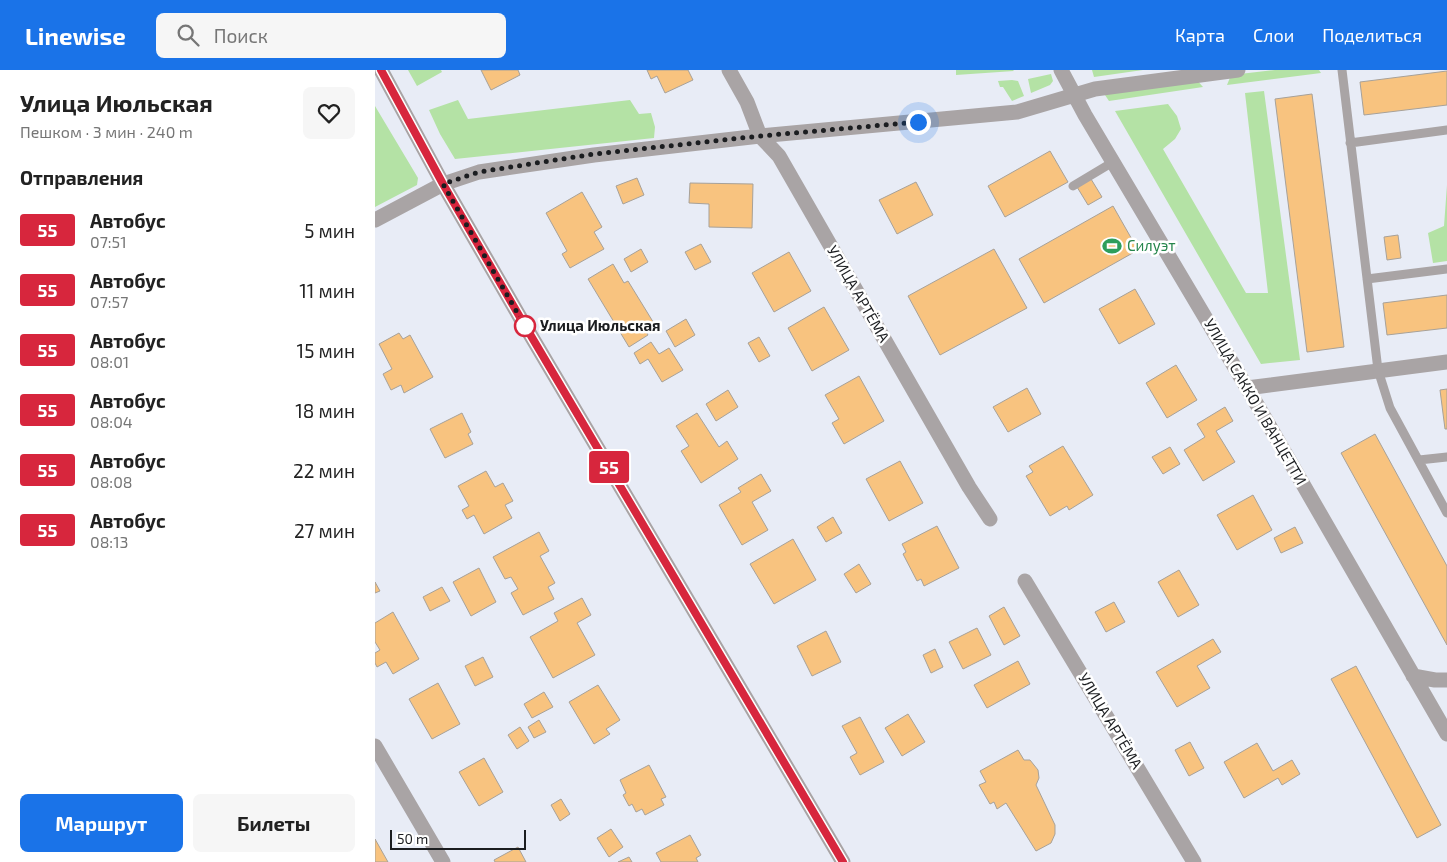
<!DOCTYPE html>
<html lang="ru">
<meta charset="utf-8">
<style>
body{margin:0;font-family:"Exo 2",sans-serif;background:#f6f6f6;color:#222;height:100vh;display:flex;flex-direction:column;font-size:19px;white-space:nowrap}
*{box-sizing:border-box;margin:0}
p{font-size:16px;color:#767676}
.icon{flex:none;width:28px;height:28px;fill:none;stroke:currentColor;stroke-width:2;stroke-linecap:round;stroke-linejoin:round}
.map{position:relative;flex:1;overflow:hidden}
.panel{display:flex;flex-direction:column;background:#fff;width:375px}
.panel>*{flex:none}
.badge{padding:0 10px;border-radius:4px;font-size:18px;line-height:32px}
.scale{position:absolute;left:15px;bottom:12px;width:136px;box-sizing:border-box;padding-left:5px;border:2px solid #1b1d20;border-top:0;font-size:14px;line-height:18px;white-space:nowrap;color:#1b1d20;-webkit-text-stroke:4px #fff;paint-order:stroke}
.you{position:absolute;width:25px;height:25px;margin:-12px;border:4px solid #fff;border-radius:50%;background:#1a73e8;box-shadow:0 0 0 8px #1a73e833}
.map>.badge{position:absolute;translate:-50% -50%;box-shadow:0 0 0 2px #fff}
h2{padding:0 20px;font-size:19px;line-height:45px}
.round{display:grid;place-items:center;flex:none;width:52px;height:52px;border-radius:8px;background:#f6f6f6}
.overview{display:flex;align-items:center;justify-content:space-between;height:85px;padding:0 20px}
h1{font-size:24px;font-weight:700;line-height:38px}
.cta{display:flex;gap:10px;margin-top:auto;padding:10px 20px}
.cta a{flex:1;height:58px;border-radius:8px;background:#1a73e8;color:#fff;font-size:20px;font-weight:700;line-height:58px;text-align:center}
.cta a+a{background:#f6f6f6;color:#222}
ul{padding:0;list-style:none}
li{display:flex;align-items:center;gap:15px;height:60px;padding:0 20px}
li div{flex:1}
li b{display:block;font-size:19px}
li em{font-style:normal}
li .badge{min-width:55px;font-weight:700;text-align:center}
header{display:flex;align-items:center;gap:30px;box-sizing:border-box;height:70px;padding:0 25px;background:#1a73e8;color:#fff}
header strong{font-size:24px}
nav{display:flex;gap:28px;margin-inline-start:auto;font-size:18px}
.search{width:350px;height:45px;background:#f6f6f6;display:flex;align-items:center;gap:12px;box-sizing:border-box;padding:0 18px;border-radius:8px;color:#767676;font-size:19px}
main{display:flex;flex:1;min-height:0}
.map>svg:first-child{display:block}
</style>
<header>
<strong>Linewise</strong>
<div class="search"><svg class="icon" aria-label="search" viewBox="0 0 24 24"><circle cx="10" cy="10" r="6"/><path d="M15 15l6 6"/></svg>Поиск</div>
<nav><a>Карта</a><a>Слои</a><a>Поделиться</a></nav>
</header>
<main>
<section class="panel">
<div class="overview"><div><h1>Улица Июльская</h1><p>Пешком · 3 мин · 240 m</p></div><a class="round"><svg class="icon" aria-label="heart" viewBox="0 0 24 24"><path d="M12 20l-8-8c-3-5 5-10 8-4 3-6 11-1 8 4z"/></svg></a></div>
<h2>Отправления</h2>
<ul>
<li><span class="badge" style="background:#d7263d;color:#fff">55</span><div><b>Автобус</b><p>07:51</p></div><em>5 мин</em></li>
<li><span class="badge" style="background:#d7263d;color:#fff">55</span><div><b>Автобус</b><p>07:57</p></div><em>11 мин</em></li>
<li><span class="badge" style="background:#d7263d;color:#fff">55</span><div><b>Автобус</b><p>08:01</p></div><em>15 мин</em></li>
<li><span class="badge" style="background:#d7263d;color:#fff">55</span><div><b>Автобус</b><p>08:04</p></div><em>18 мин</em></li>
<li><span class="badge" style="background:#d7263d;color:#fff">55</span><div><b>Автобус</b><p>08:08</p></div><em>22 мин</em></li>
<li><span class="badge" style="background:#d7263d;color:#fff">55</span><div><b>Автобус</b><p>08:13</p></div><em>27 мин</em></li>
</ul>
<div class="cta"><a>Маршрут</a><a>Билеты</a></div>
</section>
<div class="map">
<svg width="1072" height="792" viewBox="0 0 1072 792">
<rect width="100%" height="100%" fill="#e8ecf6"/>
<path fill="#b4e2a5" d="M33,0H66L67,2L42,16Z
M581,0H638L639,1L581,5Z
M717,0H768L719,7Z
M900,0H944L946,3L852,15L856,5Z
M676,4L678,11L675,15L656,23L653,9Z
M821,9L828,17L734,31L728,22Z
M637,10L643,11L649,26L637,31L628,17H625L623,11Z
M889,21L925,290L886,294L740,41L793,34L802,46L806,59L800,69L788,79L871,223H893L870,23Z
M83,30L93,49L255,30L264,44L276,43L280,57L279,68L80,89L65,64L54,40Z
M0,36L43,108L42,115L0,137Z
M1072,115V191L1058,193L1053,163L1069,156Z"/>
<path fill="#f8c37f" stroke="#a7a199" d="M106,0H143L145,5L116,20Z
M272,0H313L318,10L290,23L282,6L276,9Z
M1072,1V35L989,45L985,12Z
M937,24L969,277L932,282L900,29Z
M675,81L693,112L630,147L613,116Z
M262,108L269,125L248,134L241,116Z
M716,109L727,127L713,135L702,117Z
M541,112L558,145L522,164L504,130Z
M315,113L378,114L377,158L334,157V134L314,133Z
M207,122L227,157L219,162L229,179L195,198L187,184L192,181L171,143Z
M738,136L763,180L669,233L644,189Z
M1023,165L1026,188L1012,190L1009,167Z
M326,174L336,192L320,200L310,182Z
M266,179L273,192L256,202L249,189Z
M619,179L652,238L565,285L533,226Z
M414,182L436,221L399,242L377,203Z
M238,194L249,213L253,211L280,255L270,260L273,265L254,277L213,209Z
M760,219L780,254L744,274L724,239Z
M1072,225V258L1012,265L1008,233Z
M449,237L474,280L437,301L413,258Z
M311,249L320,265L300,277L291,261Z
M24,263L28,269L35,265L58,307L29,323L26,315L16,320L8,304L17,299L4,274Z
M384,267L395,286L384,292L373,273Z
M276,272L284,284L294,278L308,300L287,312L273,289L265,294L259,283Z
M801,295L822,330L792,348L771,313Z
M484,306L509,351L469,374L457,353L464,349L450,325Z
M652,318L666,344L633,362L618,337Z
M1072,319V359H1070L1065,320Z
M353,320L363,337L341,351L331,334Z
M850,337L858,351L841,361L860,392L828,411L809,380L830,367L822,354Z
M87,343L96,362L93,364L98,374L70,388L55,359Z
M322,343L344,377L352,371L363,389L326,413L306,381L314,376L301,356Z
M1000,364L1072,496V575L966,383Z
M688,376L718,425L694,440L692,436L675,446L651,406L658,402L654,396Z
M795,377L805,394L788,404L777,387Z
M525,391L548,433L514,451L491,409Z
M111,401L120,417L128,413L138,431L130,435L137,448L109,464L99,445L92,449L87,440L94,436L83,416Z
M386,404L396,421L377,432L393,460L367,475L344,435L366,422L363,418Z
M878,425L897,460L862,480L842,445Z
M458,447L467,463L451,472L442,457Z
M562,456L584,498L549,516L546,509L542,511L528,484L531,482L527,474Z
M920,457L928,473L906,483L899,468Z
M164,462L174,481L165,486L180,513L173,517L179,529L148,545L136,523L143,519L136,507L130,509L118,487Z
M418,469L441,510L399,534L375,494Z
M484,494L496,514L481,523L469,504Z
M104,498L121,532L96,546L78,512Z
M804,500L824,535L803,547L783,512Z
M0,512L5,521L0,523Z
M67,517L75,531L55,541L48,527Z
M207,528L216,545L202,553L220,585L178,608L155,567L183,551L179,543Z
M739,532L750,552L731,562L720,542Z
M629,537L645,566L629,575L614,546Z
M18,542L44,589L18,604L11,592L2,597L0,593V583L5,580L0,572V553Z
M602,558L616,585L588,599L574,572Z
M451,561L466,592L437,606L422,576Z
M838,569L846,582L822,596L835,618L802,637L781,602Z
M560,579L568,597L556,603L548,585Z
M108,587L118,607L100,616L90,596Z
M643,591L655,614L612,638L599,615Z
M981,596L1066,755L1042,768L956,609Z
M63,613L85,654L57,669L34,629Z
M223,615L245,650L231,659L235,664L219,674L194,632Z
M169,622L178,637L157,648L149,634Z
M533,644L550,672L527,686L510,658Z
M485,647L509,692L485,705L475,687L482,683L467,656Z
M164,650L171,662L159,668L153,657Z
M145,657L154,671L142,679L133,665Z
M815,672L829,698L814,706L800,680Z
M882,673L898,701L917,690L925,704L907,715L903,708L869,728L849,692Z
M643,680L649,690H655L663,700L664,708L661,715L680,755V764L676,773L661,781L631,733L622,739L619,732L615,734L604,715L611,712L605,701Z
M109,688L128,722L104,736L84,702Z
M274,695L291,727L286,729L289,735L270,745L267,739L261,742L257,734L254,736L248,725L251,723L245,710Z
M186,729L195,744L185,751L176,735Z
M236,759L248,777L234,787L222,768Z
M315,765L326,785L321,788L323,792H286L281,783Z
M0,769L13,792H0Z
M143,777L151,792H120L119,790Z
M254,787L257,792H243Z"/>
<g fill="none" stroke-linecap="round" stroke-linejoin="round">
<path stroke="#a9a4a5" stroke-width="9" d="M967,0L1003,300L1015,338L1072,443
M975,73L1072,60
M698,116L738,92
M992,209L1072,199
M1044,390L1072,387"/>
<path stroke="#a9a4a5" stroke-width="15" d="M354,0L372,32L385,66L404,86L594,417L615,449
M686,0L710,45L884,338L1072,664
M0,150L68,114L104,102L219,85L385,66L642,42L720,19L863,0
M872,318L1072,292
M650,511L819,792
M1038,606L1060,610H1072
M0,676L68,792"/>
<path stroke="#a9a4a5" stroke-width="15" d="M6,0L68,114L146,249L468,792"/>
</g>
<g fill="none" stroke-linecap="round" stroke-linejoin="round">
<g stroke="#fff" stroke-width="11">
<path id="line" d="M6,0L68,114L146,249L468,792"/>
</g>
<use href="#line" stroke="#d7263d" stroke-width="8"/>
<path stroke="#1b1d20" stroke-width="5" stroke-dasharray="0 9" d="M150,256L68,114L104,102L219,84L385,66L543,52"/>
</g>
<defs>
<g id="stadium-bare" transform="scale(1.5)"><path d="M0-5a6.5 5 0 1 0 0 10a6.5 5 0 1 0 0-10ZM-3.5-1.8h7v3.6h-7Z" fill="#2e9e5b" stroke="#fff" stroke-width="2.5" paint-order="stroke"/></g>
</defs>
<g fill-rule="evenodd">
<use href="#stadium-bare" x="737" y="176"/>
</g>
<circle fill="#fff" stroke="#d7263d" stroke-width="2.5" cx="150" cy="256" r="10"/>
<g text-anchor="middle" stroke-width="5" stroke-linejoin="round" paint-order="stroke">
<g font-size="15" fill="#27864d" stroke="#fff" text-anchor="start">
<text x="752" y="181">Силуэт</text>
</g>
<g font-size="15" fill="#1b1d20" stroke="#fff">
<text transform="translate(483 224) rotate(60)" y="5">УЛИЦА АРТЁМА</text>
<text transform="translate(880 332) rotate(60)" y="5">УЛИЦА САККО И ВАНЦЕТТИ</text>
<text transform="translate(735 651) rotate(59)" y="5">УЛИЦА АРТЁМА</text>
</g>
<g font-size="15" font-weight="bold" fill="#1b1d20" stroke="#fff" text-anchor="start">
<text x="165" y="261">Улица Июльская</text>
</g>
</g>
</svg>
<div class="scale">50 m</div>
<div class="you" style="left:543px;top:52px"></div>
<b class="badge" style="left:234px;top:397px;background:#d7263d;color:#fff">55</b>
</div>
</main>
